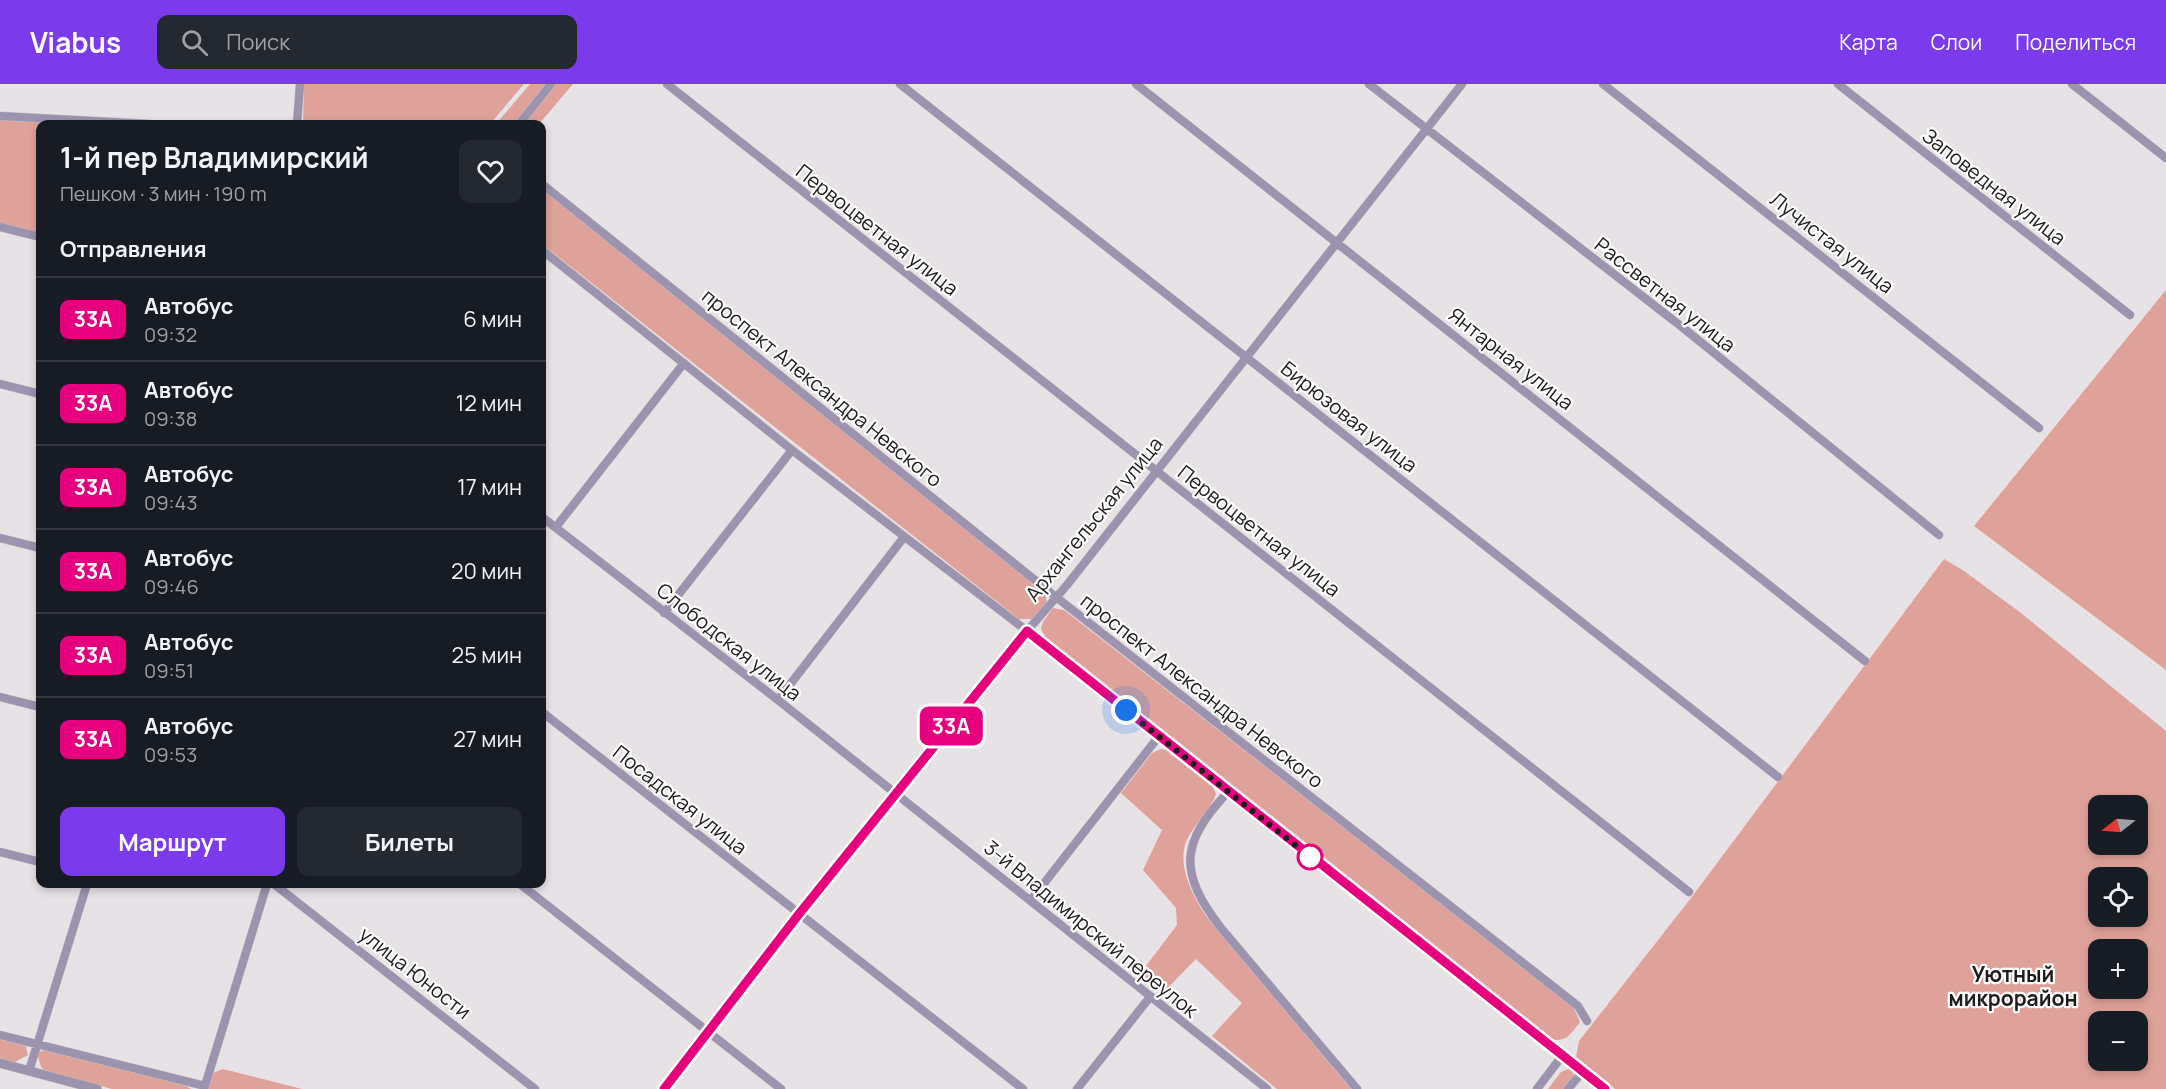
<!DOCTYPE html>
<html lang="ru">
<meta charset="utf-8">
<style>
body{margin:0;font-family:Manrope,sans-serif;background:#242831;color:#f1f3f6;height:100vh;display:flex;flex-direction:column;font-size:22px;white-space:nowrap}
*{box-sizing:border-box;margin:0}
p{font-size:20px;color:#9ea1a6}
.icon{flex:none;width:33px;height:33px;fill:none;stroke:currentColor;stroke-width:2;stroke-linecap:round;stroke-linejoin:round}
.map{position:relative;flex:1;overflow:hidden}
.side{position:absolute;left:36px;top:36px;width:510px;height:768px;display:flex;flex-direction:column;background:#171b24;border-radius:12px;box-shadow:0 3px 9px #0003}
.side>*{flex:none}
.badge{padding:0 12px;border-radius:9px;font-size:21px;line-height:39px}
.needle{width:39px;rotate:253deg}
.tools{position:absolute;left:2088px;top:711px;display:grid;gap:12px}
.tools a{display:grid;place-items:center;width:60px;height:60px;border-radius:12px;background:#171b24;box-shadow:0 3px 9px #0003;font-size:30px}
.you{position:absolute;width:30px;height:30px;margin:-15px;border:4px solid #fff;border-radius:50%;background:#1a73e8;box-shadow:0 0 0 9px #1a73e833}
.map>.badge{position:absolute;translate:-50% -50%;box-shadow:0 0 0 3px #fff}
h2{padding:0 24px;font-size:22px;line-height:54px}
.round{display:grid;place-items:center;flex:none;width:63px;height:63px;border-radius:12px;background:#242831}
.overview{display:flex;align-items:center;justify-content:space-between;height:102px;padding:0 24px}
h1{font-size:28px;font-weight:700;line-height:45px}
.button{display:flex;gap:12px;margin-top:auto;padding:12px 24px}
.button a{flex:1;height:69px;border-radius:12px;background:#7c3aed;color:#fff;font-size:24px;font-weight:700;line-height:69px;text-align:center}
.button a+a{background:#242831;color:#f1f3f6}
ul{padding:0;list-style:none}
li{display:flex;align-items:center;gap:18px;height:84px;padding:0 24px;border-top:2px solid #363941}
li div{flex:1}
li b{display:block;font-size:22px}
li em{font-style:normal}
li .badge{min-width:66px;font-weight:700;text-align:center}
header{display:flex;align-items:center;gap:36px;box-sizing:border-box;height:84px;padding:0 30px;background:#7c3aed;color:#fff}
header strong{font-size:28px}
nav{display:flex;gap:33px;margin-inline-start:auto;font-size:21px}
.search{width:420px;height:54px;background:#242831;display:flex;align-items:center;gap:15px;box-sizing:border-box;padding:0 21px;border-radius:12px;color:#9ea1a6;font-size:22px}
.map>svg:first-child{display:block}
</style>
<header>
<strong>Viabus</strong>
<div class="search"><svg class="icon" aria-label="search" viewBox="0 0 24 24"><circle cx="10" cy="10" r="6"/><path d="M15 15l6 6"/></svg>Поиск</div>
<nav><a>Карта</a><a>Слои</a><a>Поделиться</a></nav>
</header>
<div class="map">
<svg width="2166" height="1005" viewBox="0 0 2166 1005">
<rect width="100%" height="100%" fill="#e7e2e6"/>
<path fill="#dfa29a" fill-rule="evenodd" d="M304,0H524L490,40H303Z
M530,0H573L539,40H496Z
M0,36L72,40H40V149L0,139Z
M542,105L1045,509L1047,519L1032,535H1019L542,160Z
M2166,206V586L1974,442Z
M1944,475L1964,487L2021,529L2166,647V1005H1615L1576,973L1579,957L1691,814ZM2098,722H2138V760H2098ZM2098,794H2138V832H2098ZM2098,866H2138V904H2098ZM2098,938H2138V976H2098Z
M1053,524L1064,526L1573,922L1580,938C1570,951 1565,960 1548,954L1047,556L1041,545L1043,538Z
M1161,665L1169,666L1213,703L1216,710C1210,728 1193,741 1186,758C1177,783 1193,812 1206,832L1351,1005H1277L1212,952L1242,919L1196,875L1162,910L1140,890L1177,841L1176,824L1143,786L1162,746L1121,709L1152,669Z
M0,954L26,962L28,971L15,978L0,976Z
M47,965L183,1000L191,1005H112L45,987L41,983L37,969Z
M223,985L302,1005H208L213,989Z
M1568,985L1573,986L1574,991L1564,1005H1548L1561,988Z"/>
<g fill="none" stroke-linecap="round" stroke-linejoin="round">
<g stroke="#c3bec2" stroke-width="9">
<path id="minor" d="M667,0L1689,808
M900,0L1778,693
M1136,0L1865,577
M1369,0L1682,243L1939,451
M1603,0L2039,344
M1838,0L2130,231
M2072,0L2166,74
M0,32L149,40
M297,40L300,0
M519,40L551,0
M542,100L1056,513L1578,922L1587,937
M0,143L40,153
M542,166L792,366L1027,547L1067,501L1462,0
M0,300L40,310
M542,433L778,616L1267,1005
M556,443L684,279
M0,454L40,464
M664,529L792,366
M0,613L40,623
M778,616L904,453
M542,628L1023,1005
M1228,708C1180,759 1178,788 1221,844L1357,1005
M0,768L40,778
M274,800L535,1005
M520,800L781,1005
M1031,816L1159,652
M0,951L205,1002
M29,987L87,800
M204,1005L267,800
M1077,1005L1150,913
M1537,1005L1562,972
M1568,1005L1583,987"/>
</g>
<g stroke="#c3bec2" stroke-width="10">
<path id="tertiary" d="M0,979L97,1005
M664,1005L799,830L1027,547L1605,1005"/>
</g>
<use href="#minor" stroke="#9c93af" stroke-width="8"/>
<use href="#tertiary" stroke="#9c93af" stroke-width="9"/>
</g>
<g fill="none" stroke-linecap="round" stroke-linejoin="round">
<g stroke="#fff" stroke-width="14">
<path id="line" d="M664,1005L799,830L1027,547L1605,1005"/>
</g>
<use href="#line" stroke="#e6007e" stroke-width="9"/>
<path stroke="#1d1b1c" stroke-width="6" stroke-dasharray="0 10.8" d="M1126,626L1310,773"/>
</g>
<circle fill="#fff" stroke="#e6007e" stroke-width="3" cx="1310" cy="773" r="12"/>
<g text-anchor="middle" stroke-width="4.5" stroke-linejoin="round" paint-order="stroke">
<g font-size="20" fill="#1d1b1c" stroke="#fff">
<text transform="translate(1994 103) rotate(38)" y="7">Заповедная улица</text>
<text transform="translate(877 146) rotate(38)" y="7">Первоцветная улица</text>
<text transform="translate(1832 159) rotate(38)" y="7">Лучистая улица</text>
<text transform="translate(1665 211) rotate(38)" y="7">Рассветная улица</text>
<text transform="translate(1511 275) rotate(38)" y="7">Янтарная улица</text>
<text transform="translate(822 304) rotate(39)" y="7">проспект Александра Невского</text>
<text transform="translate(1349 333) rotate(38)" y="7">Бирюзовая улица</text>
<text transform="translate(1094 435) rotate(-51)" y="7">Архангельская улица</text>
<text transform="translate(1259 447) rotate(38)" y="7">Первоцветная улица</text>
<text transform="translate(729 558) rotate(38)" y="7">Слободская улица</text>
<text transform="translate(1202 607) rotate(38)" y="7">проспект Александра Невского</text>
<text transform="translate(680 716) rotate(38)" y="7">Посадская улица</text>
<text transform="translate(1091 845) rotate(39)" y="7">3-й Владимирский переулок</text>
<text transform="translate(415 889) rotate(38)" y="7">улица Юности</text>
</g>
<g font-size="21" font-weight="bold" fill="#1d1b1c" stroke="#fff">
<text x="2013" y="898">Уютный<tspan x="2013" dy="24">микрорайон</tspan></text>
</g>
</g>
</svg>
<div class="tools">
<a><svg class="needle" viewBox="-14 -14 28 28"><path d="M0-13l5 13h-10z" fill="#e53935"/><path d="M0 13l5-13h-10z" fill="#9ea1a6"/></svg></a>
<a><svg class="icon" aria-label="locate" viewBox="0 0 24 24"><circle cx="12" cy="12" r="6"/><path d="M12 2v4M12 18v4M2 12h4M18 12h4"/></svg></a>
<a>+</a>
<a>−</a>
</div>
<div class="you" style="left:1126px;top:626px"></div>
<b class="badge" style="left:951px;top:642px;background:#e6007e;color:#fff">33А</b>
<section class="side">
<div class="overview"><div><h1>1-й пер Владимирский</h1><p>Пешком · 3 мин · 190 m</p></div><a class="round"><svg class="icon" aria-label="heart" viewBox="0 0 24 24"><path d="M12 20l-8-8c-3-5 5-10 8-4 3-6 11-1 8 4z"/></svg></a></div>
<h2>Отправления</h2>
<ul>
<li><span class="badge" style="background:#e6007e;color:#fff">33А</span><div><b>Автобус</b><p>09:32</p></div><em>6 мин</em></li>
<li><span class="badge" style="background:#e6007e;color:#fff">33А</span><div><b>Автобус</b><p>09:38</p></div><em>12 мин</em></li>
<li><span class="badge" style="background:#e6007e;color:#fff">33А</span><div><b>Автобус</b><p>09:43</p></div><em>17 мин</em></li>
<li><span class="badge" style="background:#e6007e;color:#fff">33А</span><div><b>Автобус</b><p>09:46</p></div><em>20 мин</em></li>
<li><span class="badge" style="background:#e6007e;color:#fff">33А</span><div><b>Автобус</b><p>09:51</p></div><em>25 мин</em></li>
<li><span class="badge" style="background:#e6007e;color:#fff">33А</span><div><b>Автобус</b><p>09:53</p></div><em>27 мин</em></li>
</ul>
<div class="button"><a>Маршрут</a><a>Билеты</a></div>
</section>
</div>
